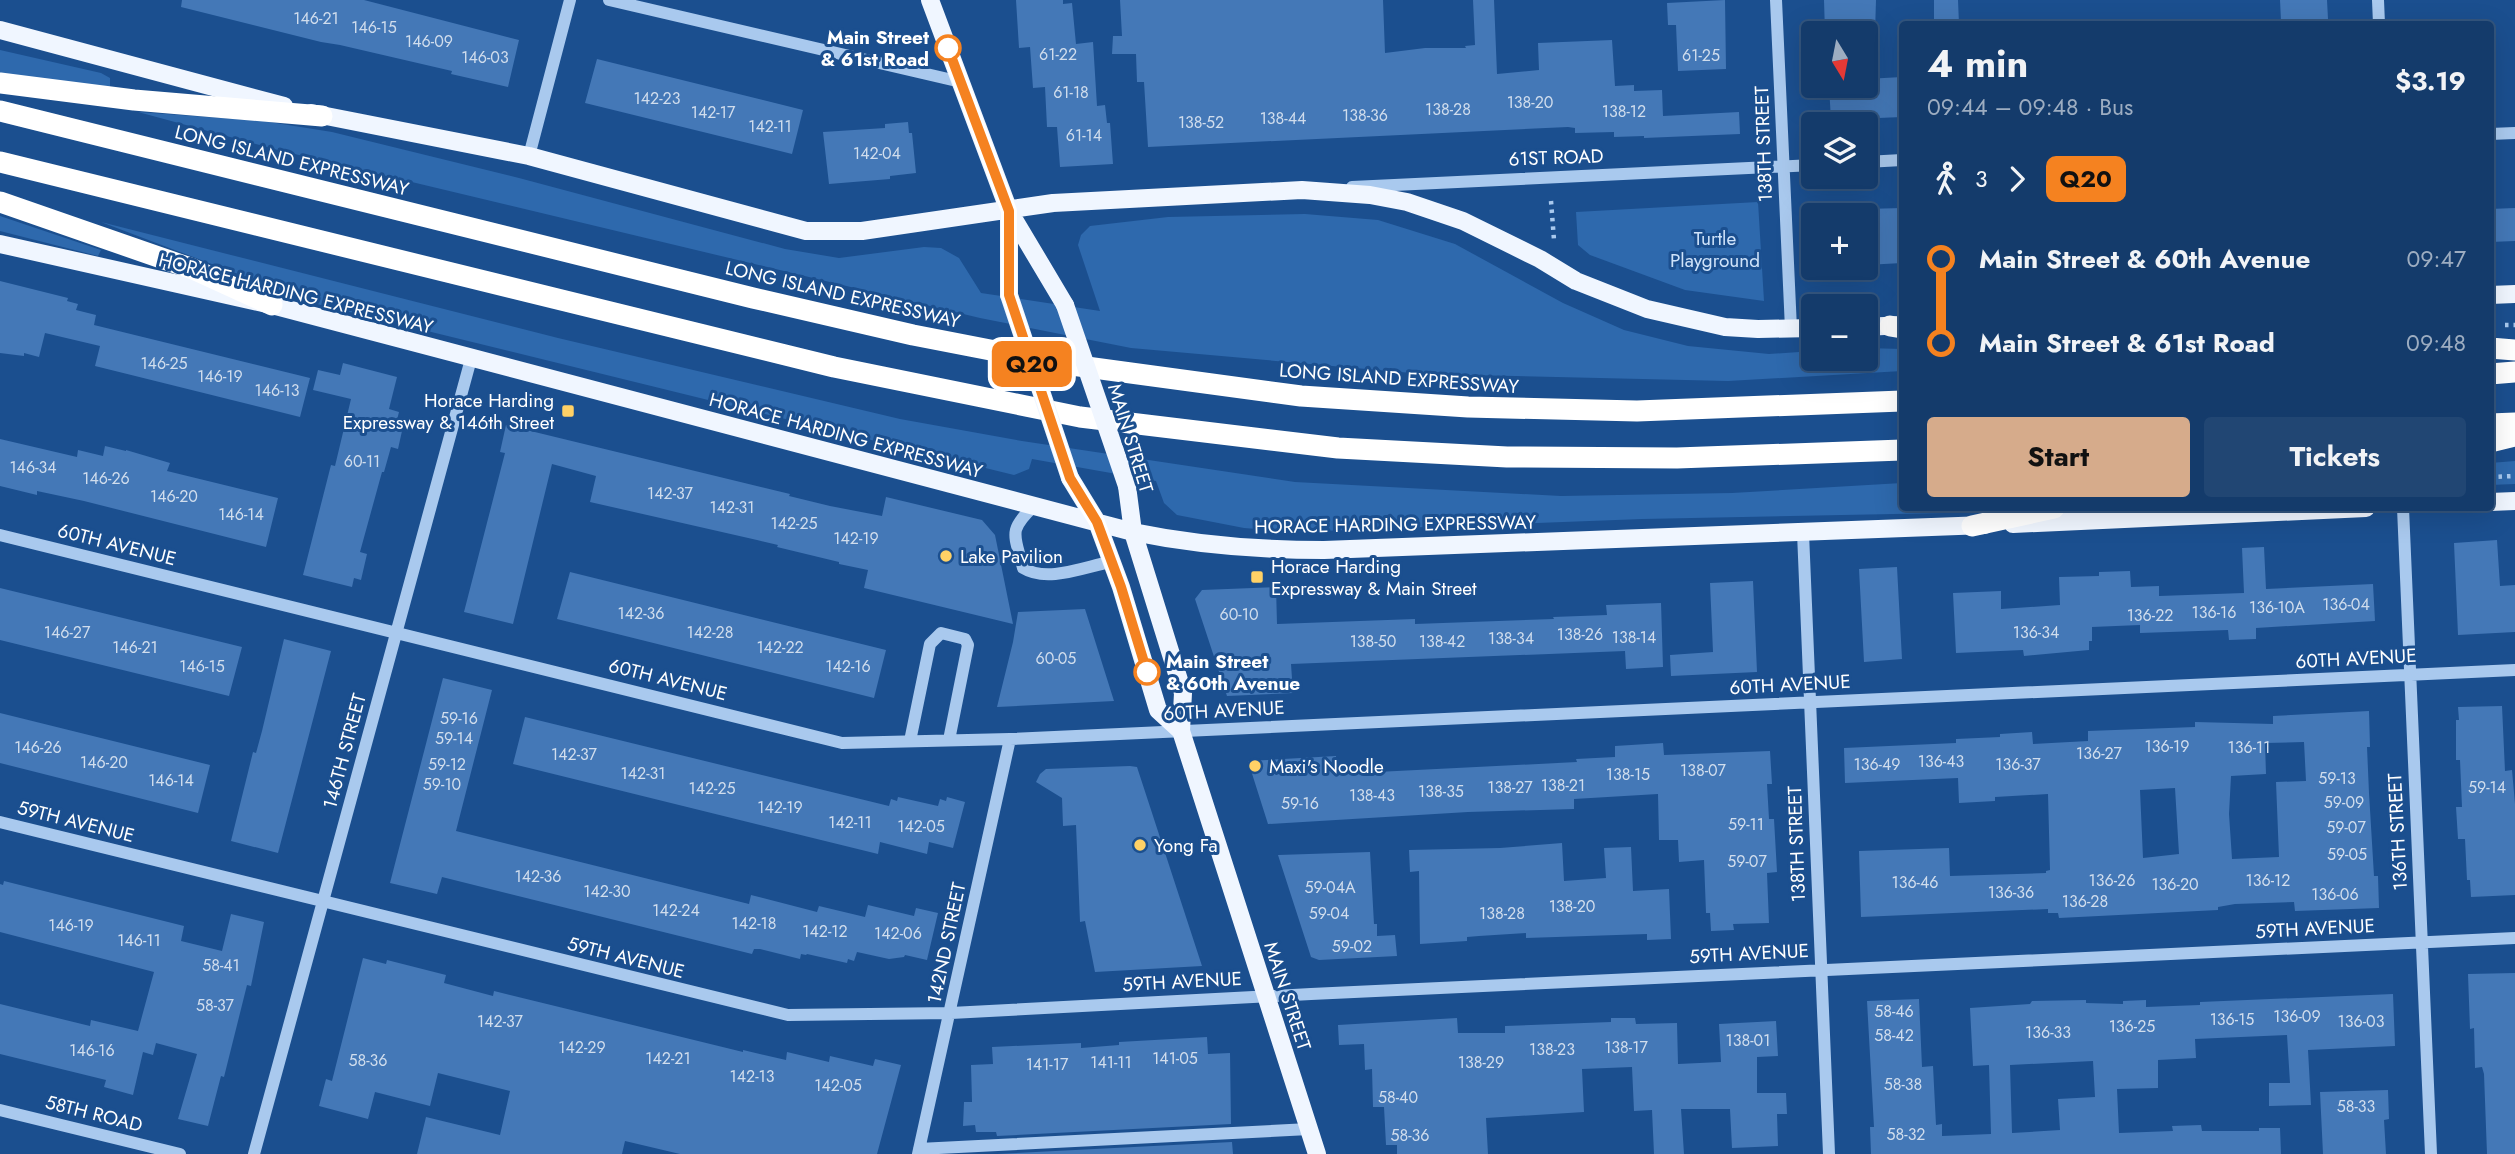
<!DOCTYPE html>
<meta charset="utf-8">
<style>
body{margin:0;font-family:Jost,sans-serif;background:#214673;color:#f1f3f6;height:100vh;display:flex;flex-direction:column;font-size:26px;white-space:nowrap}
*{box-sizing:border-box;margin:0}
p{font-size:23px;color:#9dadc1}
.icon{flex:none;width:38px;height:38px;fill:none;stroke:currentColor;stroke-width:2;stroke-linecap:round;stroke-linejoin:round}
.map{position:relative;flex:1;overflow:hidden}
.drawer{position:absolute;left:1899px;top:21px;width:595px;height:490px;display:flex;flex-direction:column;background:#143b6b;border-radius:7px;box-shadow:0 7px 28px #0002,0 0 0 2px #33557e}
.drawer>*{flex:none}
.badge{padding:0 14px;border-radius:10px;font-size:24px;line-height:46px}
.needle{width:46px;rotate:170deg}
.buttons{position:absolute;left:1801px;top:21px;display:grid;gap:14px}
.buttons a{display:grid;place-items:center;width:77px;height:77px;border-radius:7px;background:#143b6b;box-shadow:0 7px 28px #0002,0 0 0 2px #33557e;font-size:35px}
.map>.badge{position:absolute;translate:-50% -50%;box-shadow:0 0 0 4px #fff}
.legs{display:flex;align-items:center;gap:10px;height:77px;padding:0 28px;font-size:23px}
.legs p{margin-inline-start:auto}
.head{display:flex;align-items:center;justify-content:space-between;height:119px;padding:0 28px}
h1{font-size:38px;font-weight:700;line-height:52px}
.action{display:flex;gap:14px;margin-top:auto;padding:14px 28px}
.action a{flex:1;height:80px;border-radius:7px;background:#d6ab8b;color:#111;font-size:28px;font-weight:700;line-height:80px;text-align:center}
.action a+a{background:#214673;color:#f1f3f6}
ul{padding:0 28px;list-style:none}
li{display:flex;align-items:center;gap:24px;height:84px;font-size:26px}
li i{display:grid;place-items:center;width:10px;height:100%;margin:0 9px;background:currentColor}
li i::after{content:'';width:18px;height:18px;margin:-9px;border:5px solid;border-radius:50%;background:#143b6b}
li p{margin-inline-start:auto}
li:first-child i{background:linear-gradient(#0000 50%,currentColor 0)}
li:last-child i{background:linear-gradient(currentColor 50%,#0000 0)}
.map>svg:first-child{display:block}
</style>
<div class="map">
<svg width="2515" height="1154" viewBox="0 0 2515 1154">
<rect width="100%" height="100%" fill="#1b4f8f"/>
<path fill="#2e69ad" d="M0,50L101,73L110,78V88L0,77Z
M138,112L263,121L332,132L519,178L785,249L839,258L924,247L941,248L959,258L981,293L1100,311L1078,245L1081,235L1090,226L1168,217L1305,214L1378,220L1455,244L1563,303L1624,330L1688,346L1769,354L1813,351V359H1866V348L1902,349V371L1728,381L1423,374L1131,348L980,318L278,150Z
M1758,202L1764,301L1685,290L1590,255L1578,245L1576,212Z
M0,216L101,250L98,256L0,231Z
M101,222L558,338L900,419L1022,441L1295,482L1561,496L1732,493L1902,483V508H1998L1945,513L1642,519L1293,532L1244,528L1177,515L1164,503L1156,481L1032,459L1029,469L1014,475L317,304Z
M2515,461V484L2490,485V463Z"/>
<path fill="#4478b7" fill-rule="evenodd" d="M182,0H364L519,40L508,87L451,74L452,71L340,45L321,42L181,7Z
M1016,0H1063V4L1072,3L1076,44L1093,42L1097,106L1105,105L1107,123H1110L1113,164L1060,167L1057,127H1047L1045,87L1033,88L1030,47L1019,48Z
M1120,0H1383L1385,53L1425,48H1466L1465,46L1475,45L1473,0H1494L1497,74L1539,70L1538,43L1612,40L1615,86L1634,85V91L1662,90L1663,116L1739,112L1740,134L1644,138V136L1614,137V132L1575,133V128L1568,127L1148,147L1144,82H1137L1136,54H1112L1113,36H1122Z
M1725,0L1726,69L1678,71L1676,25H1668L1667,3Z
M1824,0H1876L1875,33H1825Z
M1934,0H1958L1959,24H1940V19L1934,20Z
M2280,0H2327L2328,19L2281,21Z
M597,59L803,110L792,154L585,103Z
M1902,77V117L1831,120L1829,86H1866V79Z
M908,122L909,133H912L916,173L890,176V179L829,184L823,132L885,128V124Z
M1902,208V263L1866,265V209Z
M2515,208V241L2490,242V209Z
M0,281L68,298L67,301L78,304L76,310L96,315L94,325L310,378L300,417L95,366L100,346L45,333L39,357L24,353V356L0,353Z
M343,363L397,377L389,409L399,412L397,420L404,422L398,449L391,447L384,472H382L360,552L367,554L361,580L354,578L352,587L303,575L331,465L335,466L351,399L313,390L318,370L340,375Z
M506,425L790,494L789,496L830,506L882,516L886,497L982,520L995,535L1013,624L864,588L868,570L839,564V562L777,547L778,545L757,540L590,502L596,476L552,464L513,624L464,612L505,453L500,452Z
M0,439L77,457L78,450L103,456L105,446L126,451V450L170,463L167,471L278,498L266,547L84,501L37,491V495L0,486Z
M2497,540L2500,586L2515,585V632L2458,635L2454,543Z
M2264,547L2266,589L2373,584L2375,621L2256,628V639L2229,640L2228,630L2140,633V625L2092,627V641H2089V650L2024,656L2023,650L1956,653L1953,593L2001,591V609L2060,605L2059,577L2099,576V572L2130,571L2131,587L2159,586V596L2244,593L2242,548Z
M1897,567L1902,659L1864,662L1859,569Z
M570,572L886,650L874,698L557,619Z
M1753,581L1757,672L1671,676L1670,655L1713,652L1710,583Z
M1276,587L1277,624L1415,619V624L1554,619L1553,617L1607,615L1606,605L1661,603L1663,667L1626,669L1625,651L1291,664L1293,693L1227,696L1195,599L1202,590Z
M0,588L242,647L229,696L0,640Z
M1085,609L1114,701L997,707L1013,642L1018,612Z
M284,639L331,651L278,853L231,841L253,752L256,753L262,731Z
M443,678L492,690L456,831L749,904L751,895L817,912L819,906L865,917L868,905L914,916L916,908L938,913L927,960L905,955L904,957L889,959L857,952L854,961L848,959L847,963L807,954L806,955L801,954L800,959L760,949H754L752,954L442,877L437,894L390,883Z
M2502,706L2505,771L2512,770L2515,804V895L2471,897L2470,880H2467L2465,839H2458L2456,807H2462L2460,760H2456V720H2459L2458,707Z
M2369,711L2370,747H2367L2369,793L2374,876H2378L2379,908L2295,911L2294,902L2235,904L2218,907V910L2059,918L2058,913H2048V909L1861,917L1859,851L1949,848L1950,876L2046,873V871L2050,870L2048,794L1995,797V801L1959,803L1958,778L1845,783L1844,748L1956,743V739L2000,737V734L2032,732L2033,744L2088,741V731L2195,727V722L2273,724V716ZM2304,742L2306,781L2276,782L2279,857L2232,859L2229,814L2231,776L2266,774L2265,743ZM2175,788L2179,854L2143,858L2140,790Z
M0,713L210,765L198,813L0,763Z
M525,717L889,806L891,799L897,801L898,797L938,806L940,799L946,801L947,797L965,802L953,848L929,842L927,854L880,842L878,854L513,764Z
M1663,743L1664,755L1770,751L1772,784H1767L1769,819H1774L1777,872L1767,873L1769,923L1733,924L1734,930L1711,931L1710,913H1706L1704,860L1679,862L1678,840H1659L1658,794L1574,799V809L1468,812L1268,824L1248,761L1336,756L1337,774L1577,762L1576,759L1615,757V746Z
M1130,766L1137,767L1202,966L1095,972L1085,921L1080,922L1076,825L1063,826L1062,798L1036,782L1040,774L1046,769Z
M1562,843L1564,881L1606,878L1604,848L1631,847L1633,891L1669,889L1671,939L1647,940V934L1526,938V933L1479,936L1467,937V941L1420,944L1419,871L1410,872L1409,850L1500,848Z
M1370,852L1374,924H1377V936L1395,935L1397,956L1319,960L1311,957L1278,855Z
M4,881L184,926L181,941L222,951L231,914L264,922L251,986L247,985L224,1077L221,1076L208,1126L178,1119L197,1054L156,1043L153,1055L143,1052L133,1095L104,1087L106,1080L0,1054V1004L90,1026L91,1020L138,1031L154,972L0,932V884L3,885Z
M363,958L386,964L387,960L446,975L444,983L493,996L494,991L743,1052V1050L786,1060L787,1052L829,1062L830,1056L873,1066L875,1059L901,1065L877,1154H680L625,1141L622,1154H417L426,1117L500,1135L510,1091L438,1073L430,1106L375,1092L368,1119L319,1106L326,1079L332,1081Z
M2515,973V1154H2487L2484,1074L2482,1067L2475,1068L2474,1028L2470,1029L2468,974Z
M2393,994L2395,1046L2308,1050L2311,1105L2269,1106V1083H2290L2287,1035L2195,1039L2196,1058L2158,1060V1088L2117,1089L2119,1133L2173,1131L2172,1126L2201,1125L2202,1131H2259V1128H2280L2281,1154H1871L1870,1127H1874L1867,1001L1919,999L1922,1067L1933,1066L1936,1125L1942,1124V1136L1991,1134L1989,1065L1973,1066L1970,1008L2030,1004L2032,1001L2086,1000V1003L2123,1004V1001L2146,1000V1007L2200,1005V1002ZM2093,1061L2095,1097L2058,1099L2060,1130L2012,1133L2010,1065Z
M1457,1018L1458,1033H1505V1026L1611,1022V1018H1635L1636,1024L1677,1023L1678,1064L1721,1062L1719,1024L1776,1021L1778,1056L1757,1057V1093H1786L1787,1114H1777L1778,1146L1732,1148L1730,1109H1681L1684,1154H1654L1652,1110L1634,1111L1632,1067L1582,1069L1584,1112L1486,1118L1488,1154H1397V1145H1386L1384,1107H1373L1372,1069L1365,1070L1364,1044L1339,1045L1338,1025Z
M1207,1037L1208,1054L1230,1053L1231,1124L997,1136L996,1132H976L975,1125L963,1126L964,1102H972L971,1065L993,1064L992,1047L1081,1043V1048L1119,1045V1042Z
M2388,1090L2389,1119L2384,1120L2386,1154H2323L2320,1092Z
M1232,1142L1233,1154H997Z"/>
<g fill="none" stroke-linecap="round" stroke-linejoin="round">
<path stroke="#a9c9ee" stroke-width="4.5" stroke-dasharray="3.5 5" stroke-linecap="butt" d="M1551,201L1554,240
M2505,325H2515
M2490,477L2515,476"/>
<path stroke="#a9c9ee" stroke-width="12" d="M609,0L961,82
M1776,0L1791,329
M2378,0L2379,24
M2490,134L2515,133
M529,156L570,0
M1866,162L1902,160
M1352,187L1813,165
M1034,506C1007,531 1015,535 1023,568C1047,583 1084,567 1110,562
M2403,508L2431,1154
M1803,533L1829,1154
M0,535L842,743L1010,739L2515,670
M910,741L930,644L941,633L965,639L968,645L949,740
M0,822L788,1015L951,1013L1311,994L2515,938
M0,1110L180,1154
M919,1149L1309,1129
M254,1154L471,359
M918,1154L1010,739"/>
<path stroke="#f0f6ff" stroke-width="18" d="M930,0L1009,211L1065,305
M0,30L284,106
M311,113L529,156L806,231H862L1053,203L1302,190L1370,195L1407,202L1463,221L1540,259L1576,281L1647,309L1725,327L1758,329L1813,328
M0,244L272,305L1133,532C1196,545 1260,550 1324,550L1985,525
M1009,295V211
M2490,295L2515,294
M1866,327L1902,325
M1070,478L1097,522L1121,587L1158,710L1181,731
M1127,486L1133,532L1183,693L1181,731L1317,1154
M2490,502L2515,501
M2013,524L2366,508"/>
<path stroke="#fff" stroke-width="21" d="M0,83L134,100L322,116
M0,111L753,298L913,335L1057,363L1301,396L1468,407L1637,411L1902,401
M0,162L834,367L1080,417L1338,448L1507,457L1677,458L1902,450
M0,202L193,269L272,305
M1890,326L1902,328
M2490,348L2515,350
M2490,374L2515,372
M2490,424L2515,423
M2490,442L2515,436
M1972,526L2054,508"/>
<path stroke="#f0f6ff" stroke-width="18" d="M1009,295L1070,478
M1065,305L1127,486"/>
</g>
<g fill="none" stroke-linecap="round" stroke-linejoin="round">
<g stroke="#fff" stroke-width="16">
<path id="line-1" d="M948,48L1009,211V295L1070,478L1097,522L1121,587L1147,672"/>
</g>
<use href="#line-1" stroke="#f58220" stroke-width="10"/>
</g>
<g fill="#fff" stroke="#f58220" stroke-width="3.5">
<circle cx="948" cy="48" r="12"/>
<circle cx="1147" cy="672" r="12"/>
</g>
<g fill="#ffd166" stroke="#1b4f8f" stroke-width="2.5">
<rect x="561" y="404" width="14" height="14" rx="3.5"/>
<circle cx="946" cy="556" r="7"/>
<rect x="1250" y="570" width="14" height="14" rx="3.5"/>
<circle cx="1255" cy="766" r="7"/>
<circle cx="1140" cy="845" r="7"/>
</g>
<g text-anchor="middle" stroke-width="6" stroke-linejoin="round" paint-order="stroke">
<g font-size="16" fill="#d0dded">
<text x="316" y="24">146-21</text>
<text x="374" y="33">146-15</text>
<text x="429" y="47">146-09</text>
<text x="1058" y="60">61-22</text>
<text x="1701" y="61">61-25</text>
<text x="485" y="63">146-03</text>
<text x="1071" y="98">61-18</text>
<text x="657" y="104">142-23</text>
<text x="1530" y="108">138-20</text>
<text x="1448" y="115">138-28</text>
<text x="1624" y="117">138-12</text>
<text x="713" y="118">142-17</text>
<text x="1365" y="121">138-36</text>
<text x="1283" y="124">138-44</text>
<text x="1201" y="128">138-52</text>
<text x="770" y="132">142-11</text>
<text x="1084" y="141">61-14</text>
<text x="877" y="159">142-04</text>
<text x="164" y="369">146-25</text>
<text x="220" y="382">146-19</text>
<text x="277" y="396">146-13</text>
<text x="362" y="467">60-11</text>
<text x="33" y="473">146-34</text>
<text x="106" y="484">146-26</text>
<text x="670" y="499">142-37</text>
<text x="174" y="502">146-20</text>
<text x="732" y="513">142-31</text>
<text x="241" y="520">146-14</text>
<text x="794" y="529">142-25</text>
<text x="856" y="544">142-19</text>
<text x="2346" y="610">136-04</text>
<text x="2277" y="613">136-10A</text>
<text x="2214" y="618">136-16</text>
<text x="641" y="619">142-36</text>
<text x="1239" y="620">60-10</text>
<text x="2150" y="621">136-22</text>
<text x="67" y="638">146-27</text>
<text x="710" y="638">142-28</text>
<text x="2036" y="638">136-34</text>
<text x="1580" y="640">138-26</text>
<text x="1634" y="643">138-14</text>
<text x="1511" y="644">138-34</text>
<text x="1373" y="647">138-50</text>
<text x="1442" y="647">138-42</text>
<text x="135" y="653">146-21</text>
<text x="780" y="653">142-22</text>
<text x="1056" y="664">60-05</text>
<text x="202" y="672">146-15</text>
<text x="848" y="672">142-16</text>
<text x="459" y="724">59-16</text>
<text x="454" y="744">59-14</text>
<text x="2167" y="752">136-19</text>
<text x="38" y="753">146-26</text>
<text x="2249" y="753">136-11</text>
<text x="2099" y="759">136-27</text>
<text x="574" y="760">142-37</text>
<text x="1941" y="767">136-43</text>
<text x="104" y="768">146-20</text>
<text x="447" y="770">59-12</text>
<text x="1877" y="770">136-49</text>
<text x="2018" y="770">136-37</text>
<text x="1703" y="776">138-07</text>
<text x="643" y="779">142-31</text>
<text x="1628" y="780">138-15</text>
<text x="2337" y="784">59-13</text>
<text x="171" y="786">146-14</text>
<text x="442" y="790">59-10</text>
<text x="1563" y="791">138-21</text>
<text x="1510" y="793">138-27</text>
<text x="2487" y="793">59-14</text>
<text x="712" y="794">142-25</text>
<text x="1441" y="797">138-35</text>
<text x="1372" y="801">138-43</text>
<text x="2344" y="808">59-09</text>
<text x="1300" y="809">59-16</text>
<text x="780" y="813">142-19</text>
<text x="850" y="828">142-11</text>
<text x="1746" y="830">59-11</text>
<text x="921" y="832">142-05</text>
<text x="2346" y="833">59-07</text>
<text x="2347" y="860">59-05</text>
<text x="1747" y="867">59-07</text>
<text x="538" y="882">142-36</text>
<text x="2112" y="886">136-26</text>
<text x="2268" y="886">136-12</text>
<text x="1915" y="888">136-46</text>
<text x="2175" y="890">136-20</text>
<text x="1330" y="893">59-04A</text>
<text x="607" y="897">142-30</text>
<text x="2011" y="898">136-36</text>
<text x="2335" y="900">136-06</text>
<text x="2085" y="907">136-28</text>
<text x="1572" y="912">138-20</text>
<text x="676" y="916">142-24</text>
<text x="1329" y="919">59-04</text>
<text x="1502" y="919">138-28</text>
<text x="754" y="929">142-18</text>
<text x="71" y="931">146-19</text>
<text x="825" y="937">142-12</text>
<text x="898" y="939">142-06</text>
<text x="139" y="946">146-11</text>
<text x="1352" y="952">59-02</text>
<text x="221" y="971">58-41</text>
<text x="215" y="1011">58-37</text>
<text x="1894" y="1017">58-46</text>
<text x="2297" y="1022">136-09</text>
<text x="2232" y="1025">136-15</text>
<text x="500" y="1027">142-37</text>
<text x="2361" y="1027">136-03</text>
<text x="2132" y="1032">136-25</text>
<text x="2048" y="1038">136-33</text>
<text x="1894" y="1041">58-42</text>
<text x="1748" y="1046">138-01</text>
<text x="582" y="1053">142-29</text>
<text x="1626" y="1053">138-17</text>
<text x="1552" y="1055">138-23</text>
<text x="92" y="1056">146-16</text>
<text x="668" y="1064">142-21</text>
<text x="1175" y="1064">141-05</text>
<text x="368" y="1066">58-36</text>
<text x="1111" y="1068">141-11</text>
<text x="1481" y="1068">138-29</text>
<text x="1047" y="1070">141-17</text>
<text x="752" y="1082">142-13</text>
<text x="1903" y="1090">58-38</text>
<text x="838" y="1091">142-05</text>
<text x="1398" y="1103">58-40</text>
<text x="2356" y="1112">58-33</text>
<text x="1906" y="1140">58-32</text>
<text x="1410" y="1141">58-36</text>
</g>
<g font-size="19" font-weight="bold" fill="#fff" stroke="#1b4f8f" text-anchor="end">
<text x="929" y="44">Main Street<tspan x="929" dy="22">&amp; 61st Road</tspan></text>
<text x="1166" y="668" text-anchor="start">Main Street<tspan x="1166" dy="22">&amp; 60th Avenue</tspan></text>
</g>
<g font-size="19" fill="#fff" stroke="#1b4f8f">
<text transform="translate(1763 144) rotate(-92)" y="7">138TH STREET</text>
<text transform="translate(1556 157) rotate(-2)" y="7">61ST ROAD</text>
<text transform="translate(292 160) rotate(14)" y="7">LONG ISLAND EXPRESSWAY</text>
<text transform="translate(296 293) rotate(14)" y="7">HORACE HARDING EXPRESSWAY</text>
<text transform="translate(843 294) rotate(13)" y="7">LONG ISLAND EXPRESSWAY</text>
<text transform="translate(1399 378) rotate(4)" y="7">LONG ISLAND EXPRESSWAY</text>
<text transform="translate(846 435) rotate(15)" y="7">HORACE HARDING EXPRESSWAY</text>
<text transform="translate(1131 438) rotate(73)" y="7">MAIN STREET</text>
<text transform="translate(1395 524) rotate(-1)" y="7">HORACE HARDING EXPRESSWAY</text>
<text transform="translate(117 544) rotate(14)" y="7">60TH AVENUE</text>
<text transform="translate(2356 658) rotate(-3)" y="7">60TH AVENUE</text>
<text transform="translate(668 679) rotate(14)" y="7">60TH AVENUE</text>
<text transform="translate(1790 684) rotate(-3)" y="7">60TH AVENUE</text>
<text transform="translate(1224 710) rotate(-3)" y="7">60TH AVENUE</text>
<text transform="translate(344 751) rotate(-75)" y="7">146TH STREET</text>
<text transform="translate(76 821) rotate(14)" y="7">59TH AVENUE</text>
<text transform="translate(2397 832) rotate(-93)" y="7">136TH STREET</text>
<text transform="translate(1796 844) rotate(-92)" y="7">138TH STREET</text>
<text transform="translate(2315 928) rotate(-3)" y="7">59TH AVENUE</text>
<text transform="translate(946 943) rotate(-78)" y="7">142ND STREET</text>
<text transform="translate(1749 953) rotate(-3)" y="7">59TH AVENUE</text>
<text transform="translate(626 957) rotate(14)" y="7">59TH AVENUE</text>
<text transform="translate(1182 981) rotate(-3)" y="7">59TH AVENUE</text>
<text transform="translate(1288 996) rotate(72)" y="7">MAIN STREET</text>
<text transform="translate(94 1113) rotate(14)" y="7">58TH ROAD</text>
</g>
<g font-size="19" fill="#cfe3fa" stroke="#1b4f8f">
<text x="1715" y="245">Turtle<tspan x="1715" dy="22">Playground</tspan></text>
</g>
<g font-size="19" fill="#fff" stroke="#1b4f8f" text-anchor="start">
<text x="554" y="407" text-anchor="end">Horace Harding<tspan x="554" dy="22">Expressway &amp; 146th Street</tspan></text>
<text x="960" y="563">Lake Pavilion</text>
<text x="1271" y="573">Horace Harding<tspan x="1271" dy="22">Expressway &amp; Main Street</tspan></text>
<text x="1269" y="773">Maxi's Noodle</text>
<text x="1154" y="852">Yong Fa</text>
</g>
</g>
</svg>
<div class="buttons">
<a><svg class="needle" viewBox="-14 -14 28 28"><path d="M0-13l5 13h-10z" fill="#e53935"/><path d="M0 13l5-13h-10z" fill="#9dadc1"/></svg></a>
<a><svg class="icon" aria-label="layers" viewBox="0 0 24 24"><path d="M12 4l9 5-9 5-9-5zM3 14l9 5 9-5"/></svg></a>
<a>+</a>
<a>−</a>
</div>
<b class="badge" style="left:1032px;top:364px;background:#f58220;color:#111">Q20</b>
<section class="drawer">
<div class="head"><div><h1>4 min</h1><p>09:44 – 09:48 · Bus</p></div><b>$3.19</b></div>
<div class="legs"><svg class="icon" aria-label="walk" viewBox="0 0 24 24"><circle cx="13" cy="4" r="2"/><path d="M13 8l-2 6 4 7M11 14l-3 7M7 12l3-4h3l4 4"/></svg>3<svg class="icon" aria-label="forward" viewBox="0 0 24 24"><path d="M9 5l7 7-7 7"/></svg><b class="badge" style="background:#f58220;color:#111">Q20</b></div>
<ul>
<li><i style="color:#f58220"></i><b>Main Street &amp; 60th Avenue</b><p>09:47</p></li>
<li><i style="color:#f58220"></i><b>Main Street &amp; 61st Road</b><p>09:48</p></li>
</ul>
<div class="action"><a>Start</a><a>Tickets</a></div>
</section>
</div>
